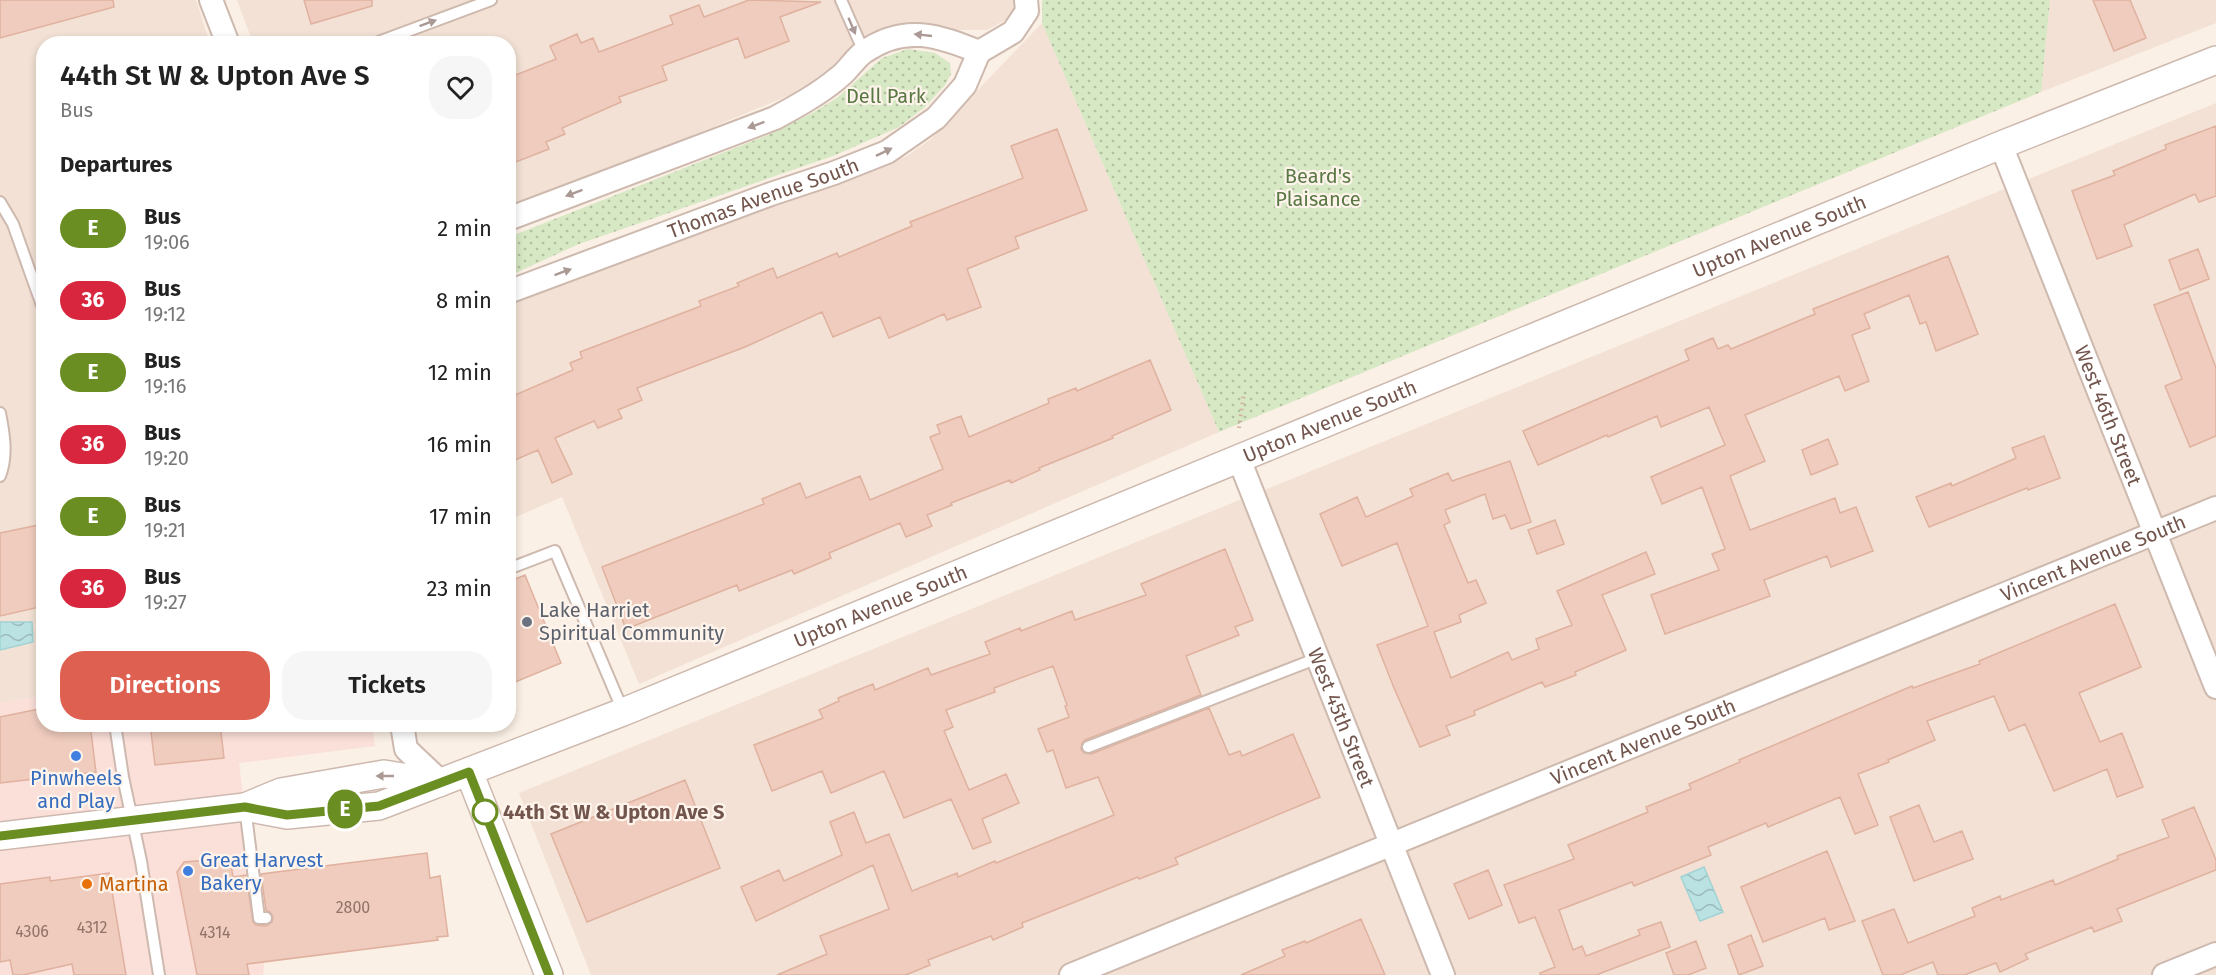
<!DOCTYPE html>
<style>
body{margin:0;font-family:"Fira Sans",sans-serif;background:#f6f6f6;color:#222;height:100vh;display:flex;flex-direction:column;font-size:22px;white-space:nowrap}
*{box-sizing:border-box;margin:0}
p{font-size:20px;color:#767676}
.icon{flex:none;width:33px;height:33px;fill:none;stroke:currentColor;stroke-width:2;stroke-linecap:round;stroke-linejoin:round}
.map{position:relative;flex:1;overflow:hidden}
.drawer{position:absolute;left:36px;top:36px;width:480px;height:696px;display:flex;flex-direction:column;background:#fff;border-radius:24px;box-shadow:0 3px 9px #0003}
.drawer>*{flex:none}
.badge{padding:0 12px;border-radius:20px;font-size:21px;line-height:39px}
.map>.badge{position:absolute;translate:-50% -50%;box-shadow:0 0 0 3px #fff}
h2{padding:0 24px;font-size:22px;line-height:54px}
.round{display:grid;place-items:center;flex:none;width:63px;height:63px;border-radius:24px;background:#f6f6f6}
.headline{display:flex;align-items:center;justify-content:space-between;height:102px;padding:0 24px}
h1{font-size:28px;font-weight:600;line-height:45px}
.button{display:flex;gap:12px;margin-top:auto;padding:12px 24px}
.button a{flex:1;height:69px;border-radius:24px;background:#de6051;color:#fff;font-size:24px;font-weight:600;line-height:69px;text-align:center}
.button a+a{background:#f6f6f6;color:#222}
ul{padding:0;list-style:none}
li{display:flex;align-items:center;gap:18px;height:72px;padding:0 24px}
li div{flex:1}
li b{display:block;font-size:22px}
li em{font-style:normal}
li .badge{min-width:66px;font-weight:700;text-align:center}
.map>svg:first-child{display:block}
</style>
<div class="map">
<svg width="2216" height="975" viewBox="0 0 2216 975">
<defs>
<pattern id="grass-dots" width="8" height="8" patternUnits="userSpaceOnUse" patternTransform="scale(1.5)"><rect width="8" height="8" fill="#d7e8c4"/><path d="M2 2h.1M6 6h.1" fill="none" stroke="#b3bfa1" stroke-width="1.8" stroke-linecap="round"/></pattern>
<pattern id="water-waves" width="16" height="10" patternUnits="userSpaceOnUse" patternTransform="scale(1.5)"><rect width="16" height="10" fill="#bbe2e3"/><path d="M0 5q4-4 8 0t8 0" fill="none" stroke="#9cbaba"/></pattern>
</defs>
<rect width="100%" height="100%" fill="#fbf0e5"/>
<path fill="#f2e1d4" d="M0,0H196L210,43L44,44L43,696L0,703Z
M237,0H1014L1015,10L1007,19L987,30H921L892,25L870,33L831,67L795,93L509,211L508,44L253,43Z
M2050,0H2216V23L2041,92Z
M1042,23L1219,432L639,684L562,497L509,520L508,303L907,156L931,139Z
M2216,103V975H591L519,793Z"/>
<path fill="#fbdfd9" d="M43,696L44,724L372,725L375,746L239,763L264,967L263,975H0V703Z"/>
<path fill="url(#grass-dots)" d="M1042,0H2050L2041,92L1219,432L1042,23Z
M908,49L935,53L950,63L951,74L945,85L925,107L899,127L833,156L579,244L509,276V237L768,135L814,112L837,98L882,58Z"/>
<path fill="url(#water-waves)" stroke="#a1d2d4" stroke-width="1.5" d="M0,622H32L33,642L0,650Z
M1704,867L1723,912L1700,921L1681,877Z"/>
<path fill="#efccbe" stroke="#e0b19f" stroke-width="1.5" d="M0,0H113L114,7L0,38Z
M304,0H372V6L311,24Z
M749,0L821,2L780,17L789,41L745,58L738,38L662,66L667,80L619,97L621,102L562,128L565,134L546,142L549,149L508,165V78L556,59L550,46L577,34L581,43L593,38L599,52L673,24L670,16L699,5L704,17Z
M2093,0H2130L2146,38L2114,51Z
M2216,126V196L2199,202L2195,194L2124,225L2132,246L2097,259L2072,191L2115,175L2113,171L2166,149L2165,145Z
M1057,129L1087,210L1015,237L1019,248L967,269L981,307L947,320L944,314L889,338L880,317L833,337L822,312L745,347L637,388L642,400L618,410L622,418L598,428L594,421L555,438L572,474L552,483L538,450L508,463V398L573,370L570,363L582,358L580,352L701,306L699,301L739,286L737,283L773,268L777,278L837,253L839,257L912,226L910,222L1023,178L1011,146Z
M2198,249L2209,279L2180,290L2169,260Z
M1948,256L1978,334L1936,351L1926,322L1920,324L1909,295L1864,314L1870,328L1852,335L1869,381L1845,391L1839,376L1745,415L1765,461L1730,476L1750,530L1835,498L1840,513L1856,507L1873,551L1831,567L1827,556L1764,580L1770,596L1665,634L1651,595L1719,570L1712,554L1725,549L1702,487L1662,504L1651,477L1725,445L1709,407L1661,427L1657,416L1608,437L1607,435L1538,465L1523,431L1689,360L1685,350L1713,338L1718,349L1728,345L1731,349L1815,314L1813,309Z
M2188,292L2216,368V436L2190,447L2165,386L2182,379L2154,305Z
M1150,360L1171,410L1112,436L1113,438L1039,468L1040,470L1011,483L1010,480L951,503L952,505L927,515L932,526L906,537L900,523L829,553L831,558L794,574L792,570L739,591L737,585L626,629L602,567L764,504L762,499L800,483L806,498L860,476L870,500L943,469L930,437L940,433L937,425L961,416L969,437L1049,403L1048,399L1076,388L1077,391Z
M2044,436L2060,478L2028,490L2027,488L1929,527L1916,497L1951,483L1952,486L2016,458L2012,448Z
M1828,439L1838,464L1811,475L1802,450Z
M1510,461L1531,522L1511,529L1505,515L1493,519L1485,494L1445,510L1450,522L1444,525L1468,583L1476,580L1486,603L1459,615L1461,622L1434,632L1451,678L1508,652L1512,660L1539,649L1536,639L1572,625L1557,591L1646,552L1655,574L1602,595L1626,650L1575,672L1576,675L1545,687L1542,682L1474,711L1475,715L1446,726L1450,735L1420,747L1394,688L1377,645L1428,626L1397,543L1342,566L1320,514L1357,497L1366,517L1413,496L1410,489L1448,473L1452,481Z
M1555,520L1564,544L1537,554L1528,530Z
M39,525L44,545V606L0,616V533Z
M1225,549L1253,620L1235,627L1239,635L1186,656L1201,695L1085,740L1082,743L1081,749L1084,753L1091,754L1209,708L1229,755L1240,751L1242,756L1293,734L1320,797L1175,858L1178,864L1139,879L1138,877L1022,923L1023,927L993,940L991,936L928,960L930,965L906,975H777L827,954L820,936L889,909L873,865L756,921L741,887L779,870L784,881L842,855L830,822L854,812L866,843L889,834L912,891L957,873L958,877L995,861L996,863L1114,815L1098,777L1066,788L1053,750L1047,752L1038,729L1069,717L1065,706L1067,705L1053,666L994,688L995,692L946,710L953,727L944,731L969,790L1006,774L1019,803L982,819L991,842L973,849L951,799L904,818L884,771L831,793L822,771L772,791L754,745L823,718L819,710L839,701L838,698L873,684L875,690L928,668L931,675L990,654L985,642L1020,628L1021,631L1072,611L1075,620L1146,595L1141,584Z
M525,575L561,663L508,685V582Z
M2115,604L2141,667L2079,693L2100,742L2122,733L2143,787L2117,797L2107,769L2054,791L2025,724L2009,731L1994,696L1927,721L1935,740L1888,760L1889,762L1858,774L1878,825L1855,834L1840,797L1768,827L1766,823L1708,847L1711,855L1634,886L1632,882L1559,910L1573,950L1582,946L1586,956L1640,935L1638,930L1661,922L1670,947L1596,975H1540V973L1555,967L1535,917L1519,923L1504,885L1574,859L1568,845L1648,812L1646,807L1691,789L1689,784L1740,762L1739,760L1912,686L1913,688L1980,664L1979,661Z
M44,708V724H90L96,772L0,783V717Z
M150,724H220L224,758L155,765Z
M685,780L720,868L587,922L551,834Z
M1919,805L1934,842L1962,831L1973,859L1914,881L1890,817Z
M2194,807L2216,860V870L2117,909L2122,921L2094,932L2092,927L2025,954L2028,959L2000,972L1996,963L1964,975H1938L1933,962L1900,975H1883L1862,921L1894,909L1908,943L1975,916L1972,908L2000,896L2001,900L2053,880L2055,885L2118,859L2117,856L2169,837L2162,820Z
M1827,851L1855,921L1829,930L1825,918L1763,942L1741,887Z
M427,853L430,878L440,876L448,936L437,937L438,940L247,964L249,975H197L177,872L184,862L230,858L233,877L246,875L253,922L256,925L266,926L272,922L273,917L270,912L266,910L261,874Z
M1488,870L1502,905L1469,919L1454,884Z
M109,873L126,975H74L72,964L23,975H13L10,960L0,962V884L50,877V881Z
M1361,919L1385,975H1241L1285,956L1282,950L1305,941L1306,943Z
M1751,935L1763,966L1739,975L1728,945Z
M1696,941L1706,968L1688,975H1674L1666,953Z"/>
<g fill="none" stroke-linecap="round" stroke-linejoin="round">
<g stroke="#ceb9af" stroke-width="14">
<path id="service" d="M841,0L864,52
M373,44L491,0
M0,202L13,224L44,311
M0,413C4,433 8,456 0,476
M508,569L555,551L623,711
M115,724L123,777L141,861L159,975
M1088,747L1318,658
M245,807L259,918H266"/>
</g>
<g stroke="#ceb9af" stroke-width="26">
<g id="minor">
<path d="M211,0L228,44"/>
<path id="s1" d="M2001,145L2216,687"/>
<path d="M508,219L775,118C797,106 819,94 838,78C848,71 854,59 864,52C904,24 938,35 979,52"/>
<path id="s2" d="M508,292L771,194L834,173L887,152L936,118L965,85L979,52L1013,32L1027,11L1026,0"/>
<path id="s3" d="M1239,459L1443,975"/>
<path d="M402,724L406,749L442,783"/>
<path id="s4" d="M1071,975L2216,508"/>
<path d="M2164,975L2216,954"/>
</g>
</g>
<g stroke="#ceb9af" stroke-width="30">
<g id="tertiary">
<path d="M469,772L549,975"/>
<path id="s5" d="M245,807L287,815L379,806L623,712L2001,145L2216,60"/>
<path d="M0,836L245,807L281,792L384,774L439,783"/>
</g>
</g>
<path stroke="#d3afa1" stroke-width="4" stroke-dasharray="1.5 4.5" stroke-linecap="butt" d="M1239,428L1244,393"/>
<use href="#service" stroke="#fff" stroke-width="10"/>
<use href="#minor" stroke="#fff" stroke-width="22"/>
<use href="#tertiary" stroke="#fff" stroke-width="27"/>
</g>
<defs><path id="oneway-solid" d="M-6-.8H1V-3.2L6.5 0L1 3.2V.8H-6Z" transform="scale(1.5)"/></defs>
<g fill="#aa9994">
<use href="#oneway-solid" transform="translate(428 23) rotate(-20)"/>
<use href="#oneway-solid" transform="translate(852 26) rotate(67)"/>
<use href="#oneway-solid" transform="translate(923 35) rotate(-174)"/>
<use href="#oneway-solid" transform="translate(756 125) rotate(160)"/>
<use href="#oneway-solid" transform="translate(884 152) rotate(-26)"/>
<use href="#oneway-solid" transform="translate(574 193) rotate(159)"/>
<use href="#oneway-solid" transform="translate(563 272) rotate(-20)"/>
<use href="#oneway-solid" transform="translate(385 776) rotate(-180)"/>
</g>
<g fill="none" stroke-linecap="round" stroke-linejoin="round">
<g stroke="#fff" stroke-width="14">
<path id="line" d="M0,836L245,807L287,815L379,806L469,772L549,975"/>
</g>
<use href="#line" stroke="#6b8e23" stroke-width="9"/>
</g>
<circle fill="#6b7280" stroke="#fef4eb" stroke-width="2" cx="527" cy="622" r="6"/>
<g fill="#3f7fe0" stroke="#fef4eb" stroke-width="2">
<circle cx="76" cy="756" r="6"/>
<circle cx="188" cy="871" r="6"/>
</g>
<circle fill="#fff" stroke="#6b8e23" stroke-width="3" cx="485" cy="812" r="12"/>
<circle fill="#e8710a" stroke="#fef4eb" stroke-width="2" cx="87" cy="884" r="6"/>
<g text-anchor="middle" stroke-width="4.5" stroke-linejoin="round" paint-order="stroke">
<g font-size="16" fill="#917368">
<text x="353" y="913">2800</text>
<text x="92" y="933">4312</text>
<text x="32" y="937">4306</text>
<text x="215" y="938">4314</text>
</g>
<g font-size="20" fill="#597844" stroke="#fef4eb">
<text x="886" y="103">Dell Park</text>
<text x="1318" y="183">Beard's<tspan x="1318" dy="23">Plaisance</tspan></text>
</g>
<g font-size="20" fill="#72554c" stroke="#fef4eb">
<text dy="7" stroke="none"><textPath href="#s2" startOffset="272">Thomas Avenue South</textPath></text>
<text dy="7" stroke="none"><textPath href="#s5" startOffset="1647">Upton Avenue South</textPath></text>
<text dy="7" stroke="none"><textPath href="#s1" startOffset="291">West 46th Street</textPath></text>
<text dy="7" stroke="none"><textPath href="#s5" startOffset="1161">Upton Avenue South</textPath></text>
<text dy="7" stroke="none"><textPath href="#s4" startOffset="1104">Vincent Avenue South</textPath></text>
<text dy="7" stroke="none"><textPath href="#s5" startOffset="675">Upton Avenue South</textPath></text>
<text dy="7" stroke="none"><textPath href="#s3" startOffset="278">West 45th Street</textPath></text>
<text dy="7" stroke="none"><textPath href="#s4" startOffset="618">Vincent Avenue South</textPath></text>
</g>
<g font-size="20" fill="#5b616d" stroke="#fef4eb" text-anchor="start">
<text x="539" y="617">Lake Harriet<tspan x="539" dy="23">Spiritual Community</tspan></text>
</g>
<g font-size="20" fill="#366cbe" stroke="#fef4eb">
<text x="76" y="785">Pinwheels<tspan x="76" dy="23">and Play</tspan></text>
<text x="200" y="867" text-anchor="start">Great Harvest<tspan x="200" dy="23">Bakery</tspan></text>
</g>
<g font-size="20" font-weight="bold" fill="#72554c" stroke="#fef4eb" text-anchor="start">
<text x="503" y="819">44th St W &amp; Upton Ave S</text>
</g>
<g font-size="20" fill="#c56008" stroke="#fef4eb" text-anchor="start">
<text x="99" y="891">Martina</text>
</g>
</g>
</svg>
<b class="badge" style="left:345px;top:809px;background:#6b8e23;color:#fff">E</b>
<section class="drawer">
<div class="headline"><div><h1>44th St W &amp; Upton Ave S</h1><p>Bus</p></div><a class="round"><svg class="icon" aria-label="heart" viewBox="0 0 24 24"><path d="M12 20l-8-8c-3-5 5-10 8-4 3-6 11-1 8 4z"/></svg></a></div>
<h2>Departures</h2>
<ul>
<li><span class="badge" style="background:#6b8e23;color:#fff">E</span><div><b>Bus</b><p>19:06</p></div><em>2 min</em></li>
<li><span class="badge" style="background:#d7263d;color:#fff">36</span><div><b>Bus</b><p>19:12</p></div><em>8 min</em></li>
<li><span class="badge" style="background:#6b8e23;color:#fff">E</span><div><b>Bus</b><p>19:16</p></div><em>12 min</em></li>
<li><span class="badge" style="background:#d7263d;color:#fff">36</span><div><b>Bus</b><p>19:20</p></div><em>16 min</em></li>
<li><span class="badge" style="background:#6b8e23;color:#fff">E</span><div><b>Bus</b><p>19:21</p></div><em>17 min</em></li>
<li><span class="badge" style="background:#d7263d;color:#fff">36</span><div><b>Bus</b><p>19:27</p></div><em>23 min</em></li>
</ul>
<div class="button"><a>Directions</a><a>Tickets</a></div>
</section>
</div>
